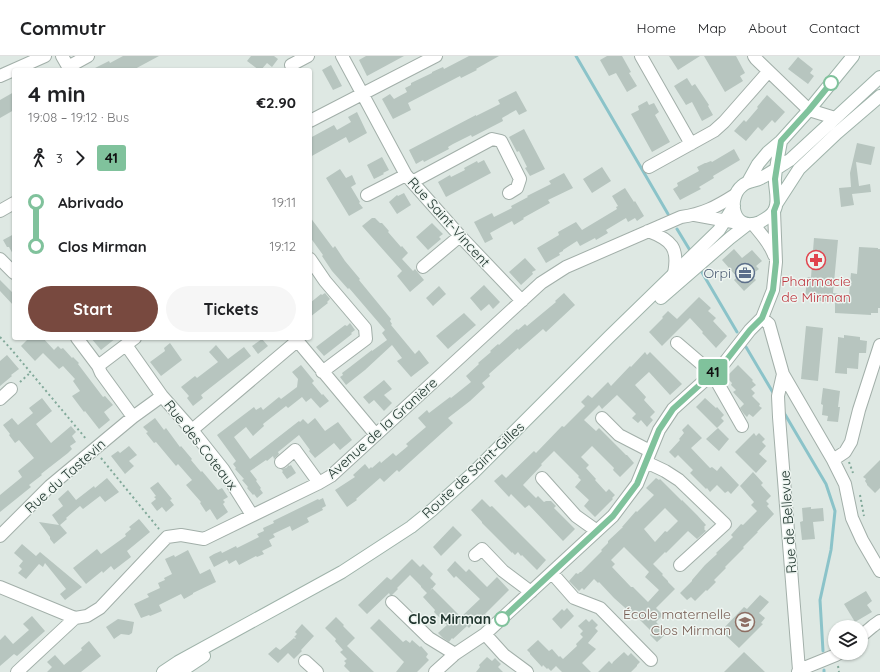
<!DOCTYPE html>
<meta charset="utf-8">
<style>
body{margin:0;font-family:Quicksand,sans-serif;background:#f6f6f6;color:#202124;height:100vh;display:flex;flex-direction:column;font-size:15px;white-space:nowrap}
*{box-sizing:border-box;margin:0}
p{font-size:13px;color:#757577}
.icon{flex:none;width:22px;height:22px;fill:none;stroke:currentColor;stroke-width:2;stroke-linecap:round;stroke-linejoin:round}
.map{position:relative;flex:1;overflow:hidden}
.drawer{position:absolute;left:12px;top:12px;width:300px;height:272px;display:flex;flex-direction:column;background:#fff;border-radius:4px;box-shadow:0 1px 3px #0004}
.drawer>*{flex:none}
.badge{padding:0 8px;border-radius:3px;font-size:14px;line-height:26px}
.buttons{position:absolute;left:828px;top:564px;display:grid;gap:8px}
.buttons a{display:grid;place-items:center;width:40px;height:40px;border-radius:50%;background:#fff;box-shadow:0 1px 3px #0004;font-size:20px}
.map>.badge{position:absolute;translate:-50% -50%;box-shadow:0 0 0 2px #fff}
.legs{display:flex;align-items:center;gap:6px;height:44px;padding:0 16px;font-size:13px}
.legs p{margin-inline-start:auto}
.summary{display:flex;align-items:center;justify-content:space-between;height:68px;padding:0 16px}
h1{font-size:22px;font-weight:700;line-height:30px}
.cta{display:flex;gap:8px;margin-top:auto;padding:8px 16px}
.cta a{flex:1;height:46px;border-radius:24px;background:#78493f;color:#fff;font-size:16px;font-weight:700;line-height:46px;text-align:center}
.cta a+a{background:#f6f6f6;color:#202124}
ul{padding:0 16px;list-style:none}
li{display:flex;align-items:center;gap:14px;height:44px;font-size:15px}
li i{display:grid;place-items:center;width:6px;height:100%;margin:0 5px;background:currentColor}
li i::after{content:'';width:10px;height:10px;margin:-5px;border:3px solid;border-radius:50%;background:#fff}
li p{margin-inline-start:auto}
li:first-child i{background:linear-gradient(#0000 50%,currentColor 0)}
li:last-child i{background:linear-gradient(currentColor 50%,#0000 0)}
header{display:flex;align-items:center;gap:24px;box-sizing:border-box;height:56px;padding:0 20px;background:#fff;border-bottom:1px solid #e0e0e0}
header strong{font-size:19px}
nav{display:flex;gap:22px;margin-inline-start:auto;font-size:14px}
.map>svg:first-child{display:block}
</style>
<header>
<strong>Commutr</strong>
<nav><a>Home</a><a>Map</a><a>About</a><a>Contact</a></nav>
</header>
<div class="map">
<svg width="880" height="616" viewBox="0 0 880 616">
<rect width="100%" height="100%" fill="#dee8e3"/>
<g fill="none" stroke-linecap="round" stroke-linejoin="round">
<path stroke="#8bc3c9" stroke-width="3" d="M576,0L668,158
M677,173L691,196
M700,213L737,276
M746,291L775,340
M783,355L826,428L835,455L831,494L820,544L823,595
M824,614V616"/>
</g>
<path fill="#b7c5bf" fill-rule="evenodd" d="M123,0H159L133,14H91L109,5L110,7Z
M251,0H274L278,3L272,11L267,7L261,14H259L247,5Z
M366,0H404L367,20L359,4Z
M469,0H499L476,13L477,14L461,22L460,20L408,47L411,54L393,63L382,43L390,38L394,43L407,36L405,32L411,29V27L432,17V16L443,11L444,13Z
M607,0H622L631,16L629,17L637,30L627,36L616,17L609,20L600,4Z
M669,0H700L678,14Z
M704,0H736L745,17L740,20L743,25L725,36Z
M798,1L813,13L810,17L814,20L808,28L788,13Z
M331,9L342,30L333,34L322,14Z
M687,22L692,30L695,28L709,49L708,50L713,59L702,65L692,46L686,49L674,30Z
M516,35L527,55L519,59L516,54L502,62L503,65L472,81L471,79L453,88L448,91L449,93L424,106L423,104L416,108L409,94L476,59V60L500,48L498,44Z
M14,36V54L0,62V44Z
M767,39L785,56L775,67L772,64L762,75L758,71L746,85L734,75L744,64L746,66L758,52L757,51Z
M647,45L649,49L654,47L659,56L655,59L670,86L652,96L631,58L639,54L638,50Z
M357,56L367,77L349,87L346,81L310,101V82L334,69L337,74L351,66L348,61Z
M524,73L545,113L530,120L525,112L527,111L519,95L517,96L509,81Z
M857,87L875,91L871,109L856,106L859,130L870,128L871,136L852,138L854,149L841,151L839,132L851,131L850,117Z
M734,93L740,104L713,120L714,122L699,131L701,133L680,144L673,133L678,130L677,127L699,115L697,111L705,107H706L711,105L712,106Z
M382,101L389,114L383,117L384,118L374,123L367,109Z
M484,104L491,117L446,141L438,126L450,119L451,121L465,114L464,112L477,105L478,107Z
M602,111L611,125L592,137L583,123Z
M340,113L346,122L352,119L356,128L351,131L360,146L359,147L363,152L349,160L326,122Z
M564,117L573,132L548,144L550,147L523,162L524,163L514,169L512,165L490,177L493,183L485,187L474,166L492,157L494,161L512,152L511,150L528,141L527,140L551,128L549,125Z
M625,132L634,146L635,145L644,160L637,165L635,162L628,166L626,162L606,174L608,177L596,184L595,182L580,190L577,185L563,194V195L559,197L560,199L546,207L537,192L559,179L558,176L576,166L582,174L617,153L616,151L618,150L612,140Z
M404,137L411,149L397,158L389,146L397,139L398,140Z
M310,161L333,192L335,190L345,205L360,223L359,224L391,263L390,265L392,268L391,269L415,298L419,294L429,307L411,321L397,305L402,302L392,289L365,314L346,329L340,321L343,319L342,317L350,311L372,294V295L387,284L382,277L385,274L349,232L348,233L332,215L322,200L323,199L310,181Z
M372,162H375L380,167H382L389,175L388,176L401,191L402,190L408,197L402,203L413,215L415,213L424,224L410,236L397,220L402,215L362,170Z
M432,167L443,178L439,181L441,183L428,194L416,181Z
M14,178V200L9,191H7L3,184Z
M814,182L838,184L833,237L849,239L851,217L857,218L859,191L878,192V193H880V252H878V257H871V259L835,257V246L805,244L807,221H811Z
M734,193L742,202L752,194L762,205L756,210L759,213L751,219L756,224L744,235L734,224L737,221L722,204Z
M525,202L536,214L532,216L533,218L521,229L509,216Z
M0,224L14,238V250L0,235Z
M484,229L500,246L493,253L489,248L481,255L470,242Z
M439,230L446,238L433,250L426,242Z
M325,237L330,243L327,246L328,247L310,261V247L321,238L322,239Z
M564,237L575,249L546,276L543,273L519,294L518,292L489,318L490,320L482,327L485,331L470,345L448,362L453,367L411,405L399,416L397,414L384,426L380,422L356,443L357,444L347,451L335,434L355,421L353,419L365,408L369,413L371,411L372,412L380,405L381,407L393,397L396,400L408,390L406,388L426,371L418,362L427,354L429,357L450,341L451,342L471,326L466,320L479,308L478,307L491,296L490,295L498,288L499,289L517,273L518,274L525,268L527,270L556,246L555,245Z
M699,241L711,252L708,255L716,262L713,265L727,280L716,292L705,280L702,277L703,276L690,262L662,290L649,276L663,262L662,261L668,255L677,263Z
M464,257L476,269L448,293L436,280Z
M350,267L355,274L351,277L352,278L324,300L316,291L345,269L347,270Z
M806,270L823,272L818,325L801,323Z
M844,279L860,281V284L867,285L866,297H859L858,313L847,312V318L835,317L838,284V281L844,282Z
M29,282H43L54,294L58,290L61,293L63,292L72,302L73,301L79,307L78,308L103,341L105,340L113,349L104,356L110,364L99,373L85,355L84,356L72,340L80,335L73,325L75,323L63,310L59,313L43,297L35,305L21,290Z
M91,282H116L101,294Z
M262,283L268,290L258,298L252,290Z
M170,287L182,304L161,320L150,306L165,295L164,292Z
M216,289L228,303L244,291L251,300L201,339L203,342L193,350L187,342L189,340L181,331L195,320L197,322L218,306L209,296Z
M645,296L647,299L650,296L682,328L670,339L649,316L635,329L646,341L644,344L655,356L650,361L653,364L647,371L641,364L638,367L632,362L636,358L617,339L602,353L599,349L584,364L596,375L599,372L626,399H627L634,407L620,421L613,414L614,412L592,390L581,401L589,409L586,412L596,423L595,424L606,436L609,433L615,439L612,442L613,443L595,461L584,450L589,444L575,431L581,424L578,421L579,420L554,395L541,408L542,409L523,429L536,442L538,440L544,446L546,445H551L556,450L554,452L575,473L563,485L529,449L525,452L511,438L509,441L494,425L502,418L506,422L534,395L536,397L562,370L564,371L585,350L581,346L588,339L592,342L608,326L611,330L630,310L631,311Z
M7,299L19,313L11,319L12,320L0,330V305Z
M301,309L314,325L312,327L322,339L323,338L329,345L320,352L311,342L306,346L302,341L288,352L286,350L263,368L264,370L253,380L246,371L234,381L250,403L299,365L300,366L303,363L308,368L315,362L325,375L338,366L352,384L340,394L334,387L315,402L309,395L310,394L299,379L278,396L279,398L274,403L273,400L267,405L266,404L250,415L257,424L256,425L261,432L260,433L263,437L257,442L254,438L253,439L247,432L248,431L242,424L244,423L235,413L236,412L233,408L236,405L217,379L254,351L256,354L261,351L263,354L279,341L281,343L297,331L298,323L292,316Z
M738,309L753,324L752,325L756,329L751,333L755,337L752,340L760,348L759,350L762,352L753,361L749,358L747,361L744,358L740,352L744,348L733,336L736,334L731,329L732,327L726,321Z
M384,324L392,333L384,339L392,347L384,355L374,344L369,348L363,341Z
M823,332L840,335L838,351H840L838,366L827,365L828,360L822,359L823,349L821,348Z
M42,342L52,355L36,368L51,387L71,370L76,376L72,380L76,386L70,390L72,393L68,397L41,418L42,419L29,429L31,431L0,456V439L22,421L18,415L34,402L19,384L15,387L9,379L10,378L3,369L12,362L18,369L33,357L29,352Z
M705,342L716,352L717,351L724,359L721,362L724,365L717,372L696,351Z
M155,362L164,374L166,372L180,391L181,390L192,403L191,404L201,416L202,415L218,434L222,432L228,441L223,444L225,446L223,448L228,456L217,464L210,453L206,456L200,447L201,446L186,429L192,424L178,408L176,410L156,386L154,387L146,377L148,376L143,371Z
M688,368L702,382L691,392L710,412L712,411L717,415L721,410L739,429L731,438L728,435L725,437L717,429L710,436L707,432L706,433L690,417L693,414L678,399L675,402L669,396L680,384L679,383L684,377L682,374Z
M718,372L729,383L719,395L706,383Z
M754,377L756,380L759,377L765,383L762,386L766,390L759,398L767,405L756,417L735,396Z
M129,390L137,399L129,405L134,410L125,418L111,400L118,395L120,397Z
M880,404V432L875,437L867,429V428L865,425L866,423L863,421Z
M289,409V410L291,409L296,417L287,423L282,416L283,415L281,413L286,412Z
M753,416L763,427L761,429L771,440L766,445L769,448L767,450L774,458L757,476H758L743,491L744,492L725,511L726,512L714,524L716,526L707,535L706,534L695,545L691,541L687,544L680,537L692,525V524L705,509L717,498L716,497L733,481L731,479L741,468L743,469L757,455L751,449L754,446L740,430Z
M107,422L119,436L105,446L100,440L83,453L80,450L66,462L67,463L60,469L67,477L54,488L50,483V481L39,466L59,469L52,459L63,450L58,443L68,434L76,444L94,430L95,432Z
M656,422L659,424L660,423L682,445V444L697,459L706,469L704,471L705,472L704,473L706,475L697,483L688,475L666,497L665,496L653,508L663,518L662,519L668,525V526L675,533L656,552L663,559L656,566L667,577L657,586L650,579L652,576L634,558L633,559L614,542L599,526L598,527L594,523L584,534L582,532L579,535L569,525L576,517L578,518L580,516H581L602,495L601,494L608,487V485L623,471H622L636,455L637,456L654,439L646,432ZM665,452L678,465L667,476L665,475L655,486L644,473ZM624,491L649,516L645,521L659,534L648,546L633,531H631L612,511L615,508L611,504Z
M158,426L172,443L170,444L174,449L166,456L162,451L157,455L151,447L156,443L154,441L156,440L150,432Z
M323,442L326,450L322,452L323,454L307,462L309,466L292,475L290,470L273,478L275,481L269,484L272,490L262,495L264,498L257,501L256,500L239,509L236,504L229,508L227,504L214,511L209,501L214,498L221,495L222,497L236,490L237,492L259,481L257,478L264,475L263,472L274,467L273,465L318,443L319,444Z
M482,443L490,451L492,450L546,504L537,514L522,499L521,500L518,496L515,499L512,496V497L482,467V466L471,454Z
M811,451V453L823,452L824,465L813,466L815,483L802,484L800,466L803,465L802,452Z
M139,463L150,476L127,495L131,501L114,514L111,510L103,517L102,515L86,528L73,512L97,493L101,498L126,480L125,478L131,473L129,471Z
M453,470L462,479L441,500L433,491Z
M22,488L36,500L40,496L82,531L65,544L60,538L66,533L45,507L43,511L39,508L26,523L18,517L22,513L19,510L23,505L14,497Z
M188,494L200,518L210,513L216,526L193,537V538L184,543L181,538L159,549L162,555L150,560L149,559L141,562L134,548L149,541L147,538L160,532L158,527L165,524L164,522L172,518L165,503L174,499L175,501Z
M412,503L420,511L423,508L433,518L430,522L436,528L430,535L432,532L461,561L480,543L456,520L454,522L447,514L455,505L466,516L469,513L487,531L497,521L509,534L485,558L486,559L479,566L477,563L469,572L467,570L453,583L452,582L449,586L443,582L438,577L447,569L434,556L435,554L423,541L427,537L421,531V530L410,519L397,532L398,533L392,539H390L389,537L367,558L358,549L387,521L391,524Z
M866,535L872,545L867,549L872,556L855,566L844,548Z
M760,539L769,546L759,557L765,562L761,567L763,568L739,592L721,575L744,551L747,553Z
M567,552L574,560L561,573L552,563L562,553L564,555Z
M32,560L45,575L17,600L14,598L0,610V584L5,579L13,588L29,574L23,568Z
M336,561L344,569L343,570L355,582L347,590L374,616H350L344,610L346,607L344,605L347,603L340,596L343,594L335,585L336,583L325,572Z
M118,563L134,566L132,577L129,579L121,578L114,583L106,571Z
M379,563L403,586L406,584L410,587L412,584L420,591L421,590L428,598L426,601L429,604L417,616H396L404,606L370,572Z
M586,563L589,566L592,563L598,569L595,572L598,575L588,587L596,593L582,607L591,616H562L556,610L551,615L548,612L547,613L543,609L542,611L530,598V597L527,594L538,584L549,595L552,593L559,601L560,600L563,603L577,590L576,588L583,581L580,578L583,575L578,570Z
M302,568L314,580L301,594L302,595L294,603L288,597L278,607L268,598L276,591L280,594L294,582L295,583L296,582L294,581L297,578L295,576Z
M89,585L101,600L81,616H47L52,611L47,606L55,599L64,609L82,594L81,592Z
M624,596L628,600L631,597L640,606L637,609V610L631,616H598L609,605L612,608L613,606Z
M744,596L765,616H724Z
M487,601L492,605L495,602L501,608L498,611L503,616H476L480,611L479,609Z"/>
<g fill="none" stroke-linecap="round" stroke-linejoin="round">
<g stroke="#a2afa9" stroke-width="14">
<path id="street" d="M62,0L70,14
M342,0L406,119L460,180L522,245
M641,0L691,88
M754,0L756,3L809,54L835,62
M291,9L308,0
M68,11L88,0
M0,20L45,0
M310,65L436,0
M649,111L714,75L724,66L768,16
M412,126L492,83L501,85L520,123L517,132L509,137
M367,139L406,119
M0,155L14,147
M695,159L744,168
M753,168C761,178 770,187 774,199
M648,175C672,184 679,192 674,218
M0,203L14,217
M310,203L325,225L365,272L366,283L322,316
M423,211L460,180
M762,262L769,268L783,318L833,404L845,428L852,462L862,484L880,515
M77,282L98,310
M295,282L376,379
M677,287L712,317L742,370
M126,289L162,340L133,361L101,317L98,310L135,282
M783,318L778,340L779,361L799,614
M162,340L192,374L223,413L252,459
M0,343L11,333
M602,362L619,379L650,395
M192,374L297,285
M833,404L845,396L851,386L859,354L880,289
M281,406L295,394L319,427
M646,406L665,415L679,424L725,468L680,509
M542,422L576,460L597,475
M0,480L50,430L133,361
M475,499L482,493L503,515L531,536
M552,517L574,542L600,552L651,604
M0,531L75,562L87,560L100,552L167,481L181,479L204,483L319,427L331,420L541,227L566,211L681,161C703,158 716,151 735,139
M392,546L429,582L455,598
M485,578L504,599L527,616
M861,580L873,570L880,565
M305,605L317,616
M17,616L75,562
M435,616L455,598L485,578L613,460L637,428L659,374L673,353L725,306L750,274L762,262L773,234L776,206L774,155
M798,616L799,614L836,599L839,597"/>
</g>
<g stroke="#9fb3aa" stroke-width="14">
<path id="secondary" d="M781,85C779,97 776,109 775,122C774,132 780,145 774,155C771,160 765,163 760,166C732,177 727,142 742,130C748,124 755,126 761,122C771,117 780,110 790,104L880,21
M748,126L758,108L768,96L781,85L809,54L853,0
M777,147L799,113L837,77L880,40
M661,242L730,182L748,168
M163,616L178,606L342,516L411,471L432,454L473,417L609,281L719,174L734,150
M180,616L204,600"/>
</g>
<path stroke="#82a99a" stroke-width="2" stroke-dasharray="2 3" stroke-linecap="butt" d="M0,281L11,293L87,384
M20,326L31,316
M101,402L159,473
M849,406L853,417
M860,439L864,460
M838,610L839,616"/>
<use href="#street" stroke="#fff" stroke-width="12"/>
<use href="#secondary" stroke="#fff" stroke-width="12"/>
</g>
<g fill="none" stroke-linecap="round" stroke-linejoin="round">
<g stroke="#fff" stroke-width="9">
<path id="line-1" d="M502,563L613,460L637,428L659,374L673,353L725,306L750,274L762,262L773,234L776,206L774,155L777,147L775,123L781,85L809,54L831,27"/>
</g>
<use href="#line-1" stroke="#80c29c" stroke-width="6"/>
</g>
<defs>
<g id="pharmacy-ring" transform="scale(1)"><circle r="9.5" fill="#eef5f1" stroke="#e0444e" stroke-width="1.5"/><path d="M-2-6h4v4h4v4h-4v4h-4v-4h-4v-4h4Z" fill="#e0444e"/></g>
<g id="office-ring" transform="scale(1)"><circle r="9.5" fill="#eef5f1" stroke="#5c6f8a" stroke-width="1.5"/><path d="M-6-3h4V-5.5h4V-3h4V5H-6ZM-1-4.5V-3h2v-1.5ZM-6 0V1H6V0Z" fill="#5c6f8a"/></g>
<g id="school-ring" transform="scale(1)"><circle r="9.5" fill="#eef5f1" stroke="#8d6e63" stroke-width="1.5"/><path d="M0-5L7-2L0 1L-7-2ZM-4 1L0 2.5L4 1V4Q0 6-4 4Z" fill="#8d6e63"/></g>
</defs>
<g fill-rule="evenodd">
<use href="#pharmacy-ring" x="816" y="204"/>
<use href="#office-ring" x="745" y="217"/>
<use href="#school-ring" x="745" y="566"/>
</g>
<g fill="#fff" stroke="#80c29c" stroke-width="2">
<circle cx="831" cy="27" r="7"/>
<circle cx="502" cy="563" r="7"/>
</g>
<g text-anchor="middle" stroke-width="3" stroke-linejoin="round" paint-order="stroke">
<g font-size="14" fill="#21362f" stroke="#eef5f1">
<text transform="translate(449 166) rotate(48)" y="5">Rue Saint-Vincent</text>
<text transform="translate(382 372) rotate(-42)" y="5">Avenue de la Granière</text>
<text transform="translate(201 389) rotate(52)" y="5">Rue des Coteaux</text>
<text transform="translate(473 414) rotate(-43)" y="5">Route de Saint-Gilles</text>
<text transform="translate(65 420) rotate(-42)" y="5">Rue du Tastevin</text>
<text transform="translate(788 466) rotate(-94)" y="5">Rue de Bellevue</text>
</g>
<g font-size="14" fill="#4e5e75" stroke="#eef5f1" text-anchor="end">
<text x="731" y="222">Orpi</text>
</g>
<g font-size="14" fill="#be3a42" stroke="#eef5f1">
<text x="816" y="230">Pharmacie<tspan x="816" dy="16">de Mirman</tspan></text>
</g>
<g font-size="14" fill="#785e54" stroke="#eef5f1" text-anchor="end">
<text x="731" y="563">École maternelle<tspan x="731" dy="16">Clos Mirman</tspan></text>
</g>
<g font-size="14" font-weight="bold" fill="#21362f" stroke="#eef5f1" text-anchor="end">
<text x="491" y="568">Clos Mirman</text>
</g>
</g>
</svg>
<div class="buttons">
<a><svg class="icon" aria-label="layers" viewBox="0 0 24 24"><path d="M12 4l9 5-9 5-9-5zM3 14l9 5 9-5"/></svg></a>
</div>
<b class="badge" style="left:713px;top:316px;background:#80c29c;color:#111">41</b>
<section class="drawer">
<div class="summary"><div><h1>4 min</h1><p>19:08 – 19:12 · Bus</p></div><b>€2.90</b></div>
<div class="legs"><svg class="icon" aria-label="walk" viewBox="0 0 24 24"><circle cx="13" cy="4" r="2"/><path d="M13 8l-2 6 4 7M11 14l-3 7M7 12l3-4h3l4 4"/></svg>3<svg class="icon" aria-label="forward" viewBox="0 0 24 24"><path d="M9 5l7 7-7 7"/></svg><b class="badge" style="background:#80c29c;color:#111">41</b></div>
<ul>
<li><i style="color:#80c29c"></i><b>Abrivado</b><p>19:11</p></li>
<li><i style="color:#80c29c"></i><b>Clos Mirman</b><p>19:12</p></li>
</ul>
<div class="cta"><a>Start</a><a>Tickets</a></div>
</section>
</div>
